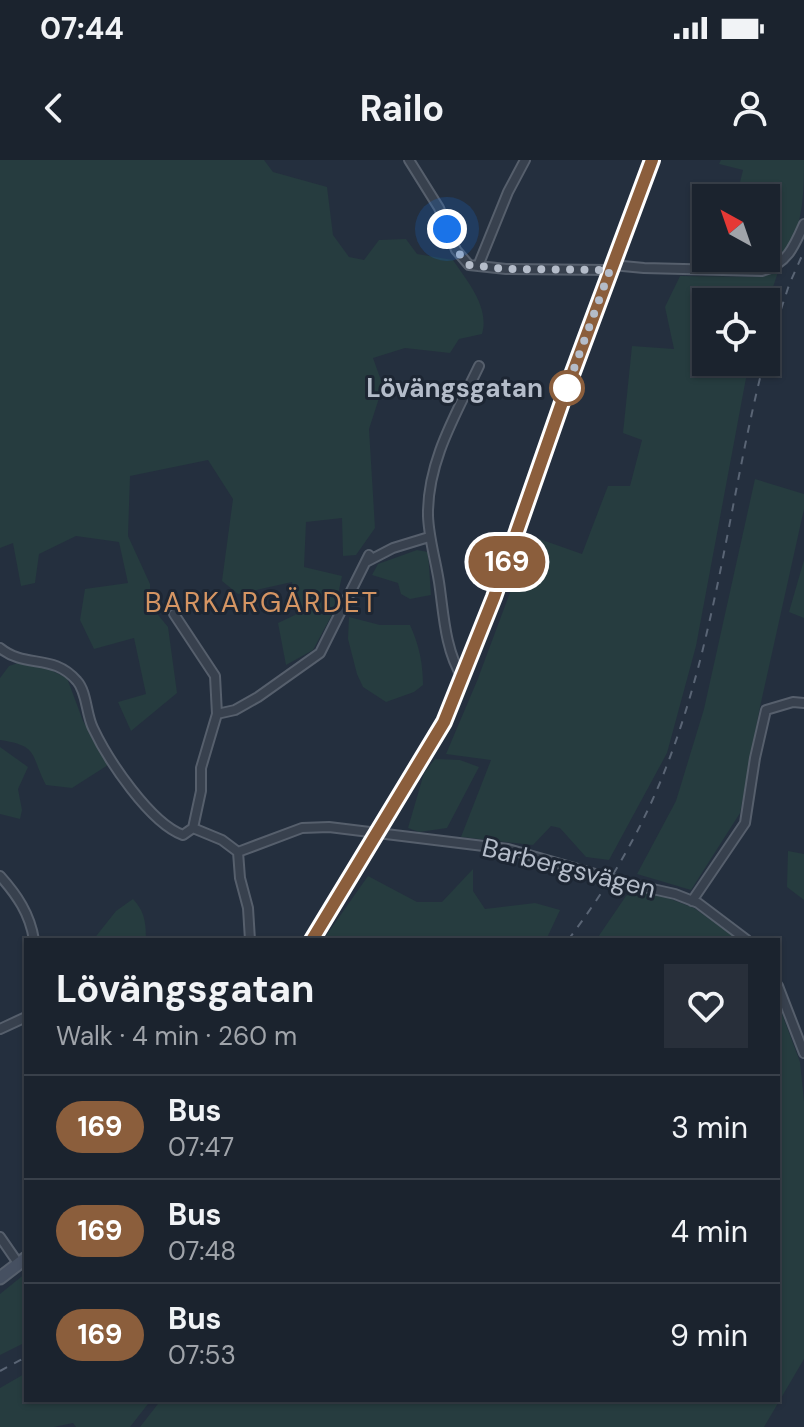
<!DOCTYPE html>
<meta charset="utf-8">
<style>
body{margin:0;font-family:"DM Sans",sans-serif;background:#282f3a;color:#f1f3f6;height:100vh;display:flex;flex-direction:column;font-size:30px;white-space:nowrap}
*{box-sizing:border-box;margin:0}
p{font-size:26px;color:#a0a4aa}
.icon{flex:none;width:44px;height:44px;fill:none;stroke:currentColor;stroke-width:2;stroke-linecap:round;stroke-linejoin:round}
.map{position:relative;flex:1;overflow:hidden}
.drawer{position:absolute;left:24px;top:778px;width:756px;height:464px;display:flex;flex-direction:column;background:#1b232e;border-radius:0px;box-shadow:0 2px 6px #0004,0 0 0 2px #39404a}
.drawer>*{flex:none}
.badge{padding:0 16px;border-radius:26px;font-size:28px;line-height:52px}
.needle{width:52px;rotate:320deg}
.controls{position:absolute;left:692px;top:24px;display:grid;gap:16px}
.controls a{display:grid;place-items:center;width:88px;height:88px;border-radius:0px;background:#1b232e;box-shadow:0 2px 6px #0004,0 0 0 2px #39404a;font-size:40px}
.you{position:absolute;width:40px;height:40px;margin:-20px;border:6px solid #fff;border-radius:50%;background:#1a73e8;box-shadow:0 0 0 12px #1a73e833}
.map>.badge{position:absolute;translate:-50% -50%;box-shadow:0 0 0 4px #fff}
.round{display:grid;place-items:center;flex:none;width:84px;height:84px;border-radius:0px;background:#282f3a}
.headline{display:flex;align-items:center;justify-content:space-between;height:136px;padding:0 32px}
h1{font-size:38px;font-weight:700;line-height:60px}
ul{padding:0;list-style:none}
li{display:flex;align-items:center;gap:24px;height:104px;padding:0 32px;border-top:2px solid #39404a}
li div{flex:1}
li b{display:block;font-size:30px}
li em{font-style:normal}
li .badge{min-width:88px;font-weight:700;text-align:center}
.status{display:flex;justify-content:space-between;align-items:center;height:56px;padding:0 40px;background:#1b232e;direction:ltr}
.status svg{height:22px;fill:currentColor}
header{display:flex;justify-content:space-between;align-items:center;height:104px;padding:0 32px;background:#1b232e;font-size:36px;font-weight:700}
.map>svg:first-child{display:block}
</style>
<div class="status"><b>07:44</b><svg viewBox="0 0 49 12"><path d="M0 12V9h3v3zM5 12V6h3v6zM10 12V3h3v9zM15 12V0h3v12zM26 1h20v11H26zM47 4h2v5h-2z"/></svg></div>
<header><svg class="icon" aria-label="back" viewBox="0 0 24 24"><path d="M15 5l-7 7 7 7"/></svg>Railo<svg class="icon" aria-label="person" viewBox="0 0 24 24"><circle cx="12" cy="8" r="4"/><path d="M4 21q1-7 8-7t8 7"/></svg></header>
<div class="map">
<svg width="804" height="1267" viewBox="0 0 804 1267">
<rect width="100%" height="100%" fill="#242f3e"/>
<path fill="#263c3f" d="M0,0H264L273,12L327,27L333,75L349,97L364,100L379,80L406,79L417,94L453,100C467,121 490,147 482,174L459,179L450,193L405,188L373,198L383,226L369,269L375,368L356,395L343,396L342,358L306,362L304,407L342,416L335,449L313,490L286,505L278,463L297,454L292,422L238,434L222,421L233,339L208,300L130,316L128,376L150,424V445L168,467L177,533L131,571L118,542L146,534L134,478L94,489L80,460L85,429L128,423L119,382L76,376L39,394L35,423L21,426L13,383L0,388Z
M721,0H804C804,34 804,98 761,105C749,107 732,101 719,99L766,98V38H736L743,10L719,4Z
M778,112L766,148V142H706V202H749L696,486L667,593L609,700L586,697L560,668L551,666L533,685L461,677L491,600L446,594L477,521L531,376L582,394L608,326H630L642,280L623,273L632,186L674,189L665,147L680,116L760,117Z
M755,319L804,334V349L760,547L740,653L691,730L637,714L676,641L704,549Z
M417,390L428,392L431,435L410,439L401,434L398,423L372,415L378,404Z
M804,400V458L789,452Z
M349,457L380,465H410C419,485 423,503 423,525L414,532L386,542L363,527L357,514L348,479Z
M21,502L40,505L67,518L83,561L108,605L72,628L46,625C30,595 40,586 0,580V518L9,506Z
M0,587L28,607L18,629L22,650L20,659L0,654Z
M435,599L460,600L479,607L447,668L419,672L408,668L424,613Z
M788,691L804,694V740L787,727Z
M473,709V731L485,749L535,743L560,750L546,780H323L368,716L417,742H442Z
M642,728L694,748L739,780H596L626,736Z
M133,739C145,752 146,763 146,780H93L116,751Z
M778,843L800,902L804,941V1199L764,1267H140L161,1240H778Z
M26,1113V1182L0,1195V1134Z
M26,1213V1240H151L130,1267H76L73,1263L54,1267H0V1228Z"/>
<g fill="none" stroke-linecap="round" stroke-linejoin="round">
<g stroke="#565f6c" stroke-width="12">
<path id="street" d="M409,0L439,48L456,90L469,105L506,109L610,110
M612,105L644,108L762,111C787,104 794,87 804,64
M478,106L508,32L525,0
M366,402L393,388L429,377
M174,454L215,516L217,554
M0,488C26,509 53,493 77,521C87,532 86,554 93,568C108,600 150,663 183,675L193,668L222,680L238,692L302,668L329,667L508,689L630,724L675,734L698,743L747,780
M462,517C446,491 444,459 440,429C437,404 429,381 428,356C427,302 456,254 479,206
M193,668L201,631V608L217,554L235,550L258,537L320,493L369,395
M238,692L240,718L248,748L250,780
M0,716C17,735 30,754 34,780
M692,741L745,663L755,598L766,550L793,542L804,543
M778,826L804,893
M0,869L26,857
M0,1077L18,1103"/>
</g>
<g stroke="#565f6c" stroke-width="15">
<path id="secondary" d="M312,780L444,562L494,437L567,228L652,0
M0,1118L26,1098"/>
</g>
<use href="#street" stroke="#38414e" stroke-width="8"/>
<use href="#secondary" stroke="#465061" stroke-width="11"/>
<path stroke="#5a6575" stroke-width="2" stroke-dasharray="8 8" stroke-linecap="butt" d="M766,195L789,125L804,91
M568,780C609,726 643,668 667,605C717,476 730,335 764,202
M0,1211L26,1197"/>
</g>
<g fill="none" stroke-linecap="round" stroke-linejoin="round">
<g stroke="#fff" stroke-width="18">
<path id="line" d="M312,780L444,562L494,437L567,228L652,0"/>
</g>
<use href="#line" stroke="#8b5e3c" stroke-width="12"/>
<path stroke="#b4bcc9" stroke-width="8" stroke-dasharray="0 14.4" d="M447,69L456,90L469,105L506,109L610,110L567,228"/>
</g>
<circle fill="#fff" stroke="#8b5e3c" stroke-width="4" cx="567" cy="228" r="16"/>
<g text-anchor="middle" stroke-width="6" stroke-linejoin="round" paint-order="stroke">
<g font-size="26" font-weight="bold" fill="#b4bcc9" stroke="#1d2633" text-anchor="end">
<text x="543" y="237">Lövängsgatan</text>
</g>
<g font-size="26" fill="#b4bcc9" stroke="#1d2633">
<text transform="translate(569 708) rotate(14)" y="9">Barbergsvägen</text>
</g>
<g font-size="28" letter-spacing="2" fill="#d59563" stroke="#1d2633">
<text x="262" y="452">BARKARGÄRDET</text>
</g>
</g>
</svg>
<div class="controls">
<a><svg class="needle" viewBox="-14 -14 28 28"><path d="M0-13l5 13h-10z" fill="#e53935"/><path d="M0 13l5-13h-10z" fill="#a0a4aa"/></svg></a>
<a><svg class="icon" aria-label="locate" viewBox="0 0 24 24"><circle cx="12" cy="12" r="6"/><path d="M12 2v4M12 18v4M2 12h4M18 12h4"/></svg></a>
</div>
<div class="you" style="left:447px;top:69px"></div>
<b class="badge" style="left:507px;top:402px;background:#8b5e3c;color:#fff">169</b>
<section class="drawer">
<div class="headline"><div><h1>Lövängsgatan</h1><p>Walk · 4 min · 260 m</p></div><a class="round"><svg class="icon" aria-label="heart" viewBox="0 0 24 24"><path d="M12 20l-8-8c-3-5 5-10 8-4 3-6 11-1 8 4z"/></svg></a></div>
<ul>
<li><span class="badge" style="background:#8b5e3c;color:#fff">169</span><div><b>Bus</b><p>07:47</p></div><em>3 min</em></li>
<li><span class="badge" style="background:#8b5e3c;color:#fff">169</span><div><b>Bus</b><p>07:48</p></div><em>4 min</em></li>
<li><span class="badge" style="background:#8b5e3c;color:#fff">169</span><div><b>Bus</b><p>07:53</p></div><em>9 min</em></li>
</ul>
</section>
</div>
